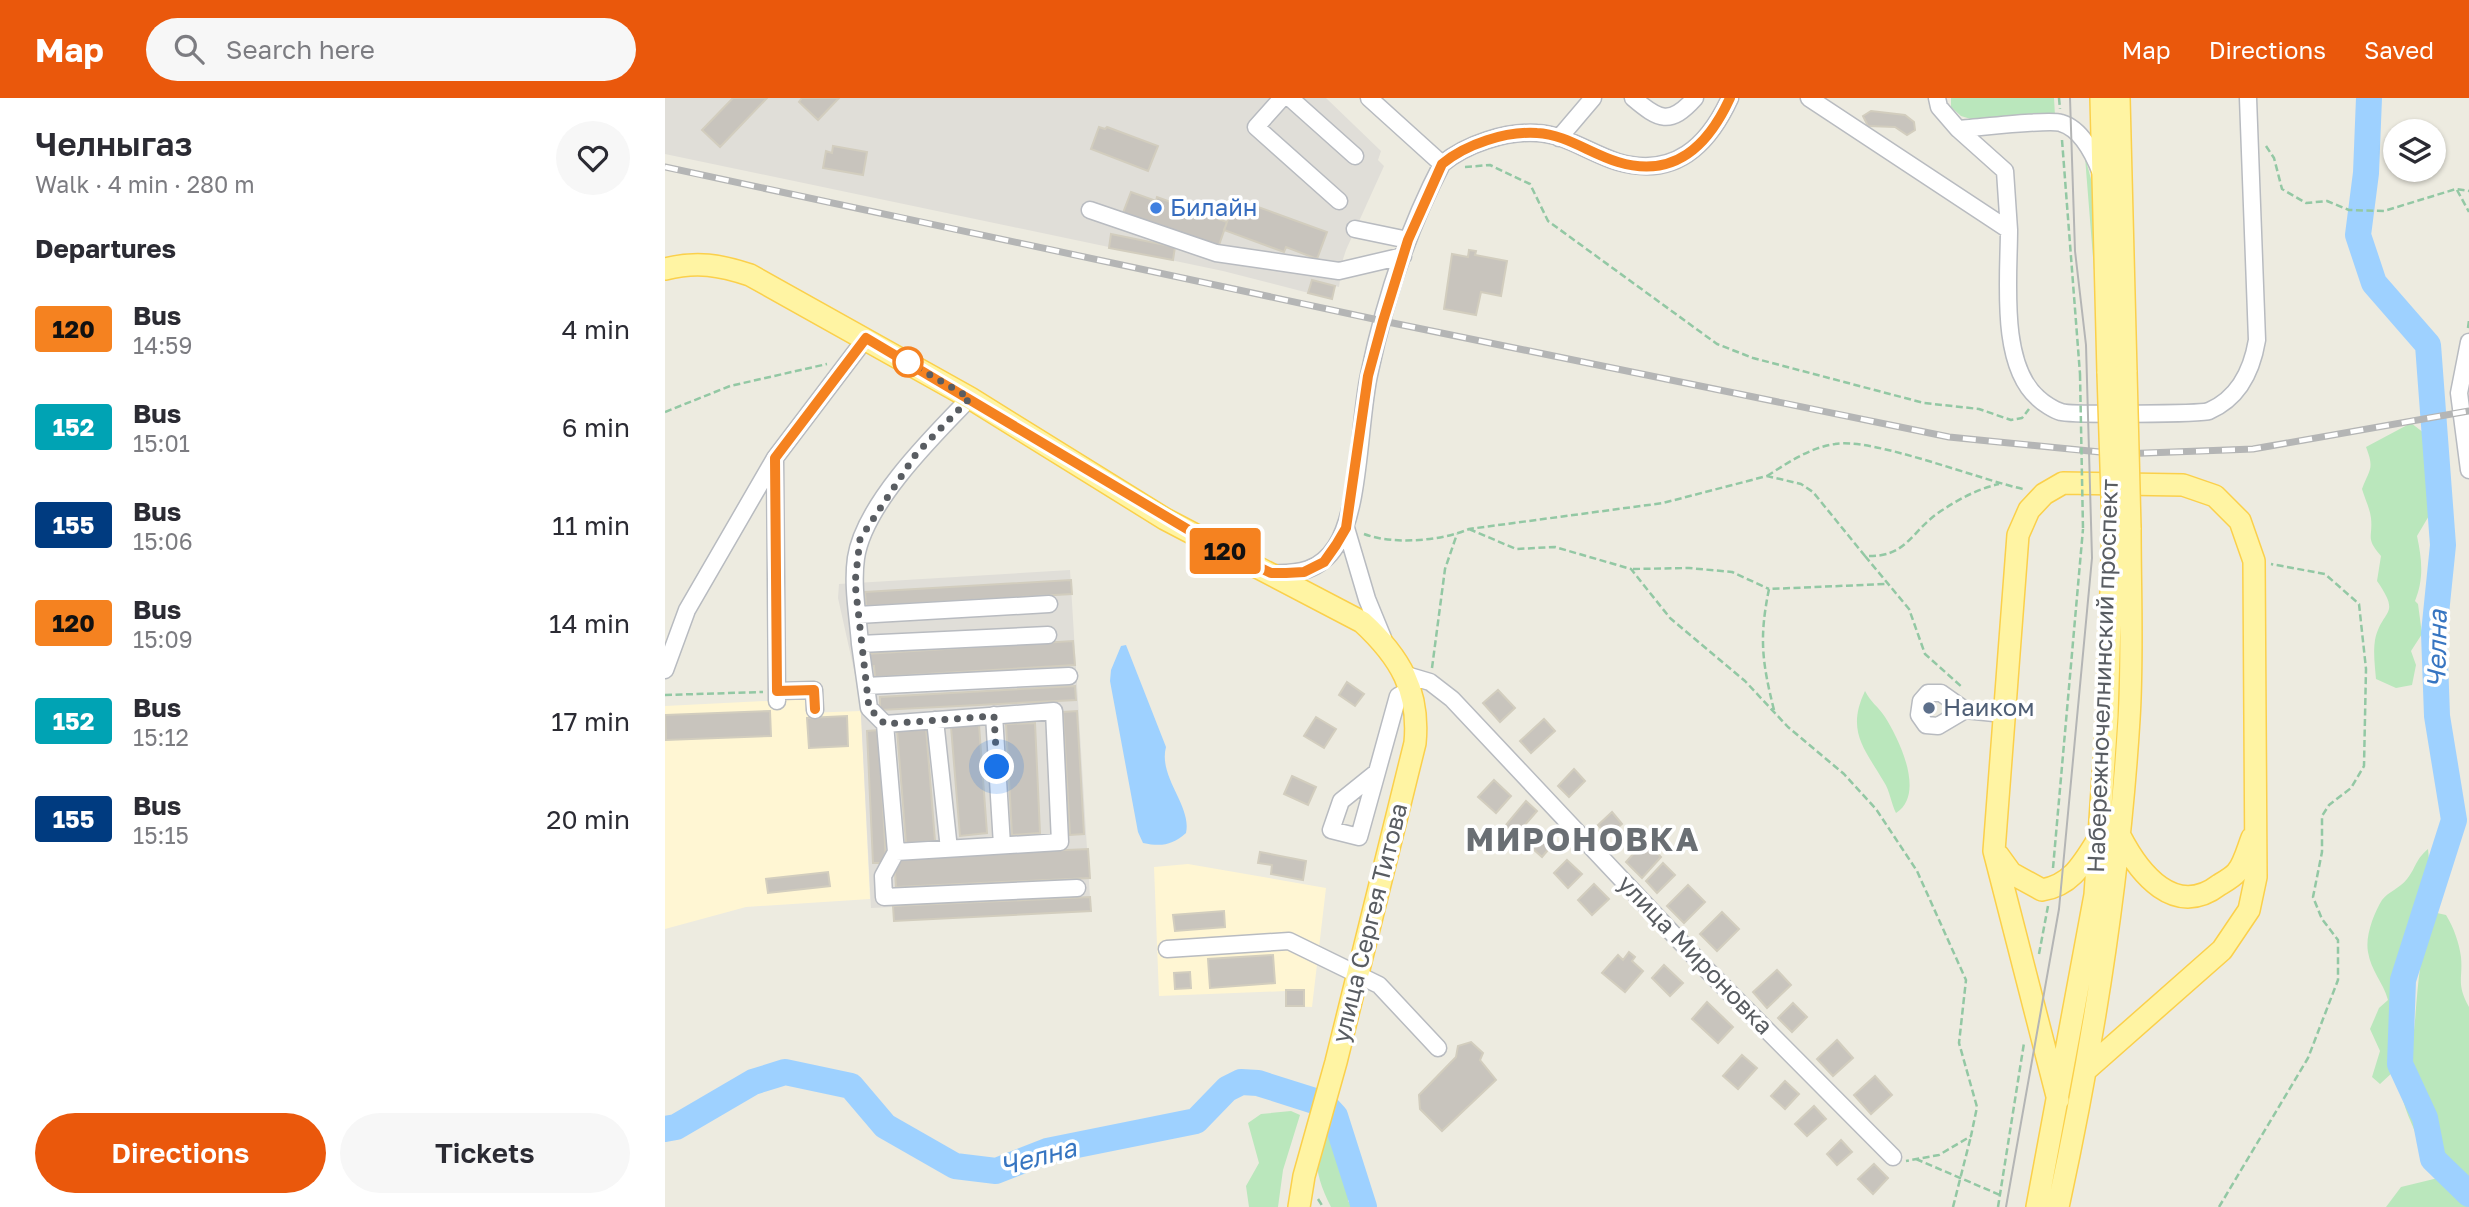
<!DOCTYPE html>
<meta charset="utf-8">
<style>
body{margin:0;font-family:"Golos Text",sans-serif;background:#f7f7f7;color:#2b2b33;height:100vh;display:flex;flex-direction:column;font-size:26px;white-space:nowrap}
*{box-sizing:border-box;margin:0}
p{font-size:23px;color:#7c7c81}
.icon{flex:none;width:38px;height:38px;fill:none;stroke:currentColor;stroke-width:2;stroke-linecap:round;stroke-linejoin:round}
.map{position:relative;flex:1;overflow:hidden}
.side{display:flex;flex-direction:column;background:#fff;width:665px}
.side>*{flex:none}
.badge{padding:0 14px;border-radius:5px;font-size:24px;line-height:46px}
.tools{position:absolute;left:1718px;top:21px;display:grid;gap:14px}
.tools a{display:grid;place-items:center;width:63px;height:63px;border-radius:50%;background:#fff;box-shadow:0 2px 5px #0004;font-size:35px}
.you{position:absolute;width:35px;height:35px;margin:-18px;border:5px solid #fff;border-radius:50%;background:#1a73e8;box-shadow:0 0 0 10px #1a73e833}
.map>.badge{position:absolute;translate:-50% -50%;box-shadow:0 0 0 4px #fff}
h2{padding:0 35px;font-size:26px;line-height:63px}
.round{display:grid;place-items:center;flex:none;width:74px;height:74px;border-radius:37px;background:#f7f7f7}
.headline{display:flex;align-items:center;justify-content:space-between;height:119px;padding:0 35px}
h1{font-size:33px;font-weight:600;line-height:52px}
.primary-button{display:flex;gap:14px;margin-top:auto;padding:14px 35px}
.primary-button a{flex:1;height:80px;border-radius:42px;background:#ea580c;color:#fff;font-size:28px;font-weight:600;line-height:80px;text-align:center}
.primary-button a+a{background:#f7f7f7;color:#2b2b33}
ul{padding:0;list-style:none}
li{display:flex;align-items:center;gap:21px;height:98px;padding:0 35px}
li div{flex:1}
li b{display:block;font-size:26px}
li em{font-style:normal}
li .badge{min-width:77px;font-weight:700;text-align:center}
header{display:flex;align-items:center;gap:42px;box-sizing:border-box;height:98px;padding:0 35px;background:#ea580c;color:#fff}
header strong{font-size:33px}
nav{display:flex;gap:38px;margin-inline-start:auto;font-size:24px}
.search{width:490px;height:63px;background:#f7f7f7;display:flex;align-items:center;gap:18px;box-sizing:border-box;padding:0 24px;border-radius:38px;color:#7c7c81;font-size:26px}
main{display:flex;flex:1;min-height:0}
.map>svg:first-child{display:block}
</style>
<header>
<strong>Map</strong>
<div class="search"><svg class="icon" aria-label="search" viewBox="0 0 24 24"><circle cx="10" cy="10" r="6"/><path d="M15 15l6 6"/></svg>Search here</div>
<nav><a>Map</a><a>Directions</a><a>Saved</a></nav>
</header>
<main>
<section class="side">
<div class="headline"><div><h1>Челныгаз</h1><p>Walk · 4 min · 280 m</p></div><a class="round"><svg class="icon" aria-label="heart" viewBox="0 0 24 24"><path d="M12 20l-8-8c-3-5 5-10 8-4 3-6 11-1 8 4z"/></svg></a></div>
<h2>Departures</h2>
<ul>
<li><span class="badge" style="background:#f58220;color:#111">120</span><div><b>Bus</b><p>14:59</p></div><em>4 min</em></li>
<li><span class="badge" style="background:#00a3b4;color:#fff">152</span><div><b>Bus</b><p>15:01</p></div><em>6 min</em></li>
<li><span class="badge" style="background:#003b80;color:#fff">155</span><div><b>Bus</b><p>15:06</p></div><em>11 min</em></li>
<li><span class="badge" style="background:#f58220;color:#111">120</span><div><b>Bus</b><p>15:09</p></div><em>14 min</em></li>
<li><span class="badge" style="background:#00a3b4;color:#fff">152</span><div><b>Bus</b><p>15:12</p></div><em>17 min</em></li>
<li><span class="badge" style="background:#003b80;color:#fff">155</span><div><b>Bus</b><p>15:15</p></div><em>20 min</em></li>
</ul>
<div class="primary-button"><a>Directions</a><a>Tickets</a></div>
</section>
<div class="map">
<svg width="1804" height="1109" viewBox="0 0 1804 1109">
<rect width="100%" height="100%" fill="#edebe0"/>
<path fill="#fff6d3" d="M140,601L141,615L196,613L205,801L81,809L0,831V608Z
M523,766L661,790L647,909L621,908V893L494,898L489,769Z"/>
<path fill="#e0ded8" d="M0,0H661L716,53L713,62L719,68L681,152L672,180L675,182L674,189L670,188L667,201L558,173L0,56Z
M405,472L425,800L206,810L195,599L173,500L174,486Z"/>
<path fill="#bae7bc" d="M1286,0H1389L1390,18L1309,22L1296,18L1286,9Z
M1420,59L1429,92L1437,273Z
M1746,325L1759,335L1765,416L1752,438C1757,462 1759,480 1750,503L1753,506L1757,536L1746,553L1751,567L1747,587L1731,590L1711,581C1710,569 1708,554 1710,542C1717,510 1737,519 1712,483L1716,458C1700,440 1708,440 1706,420C1705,411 1700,401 1697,391C1704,371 1710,372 1701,349Z
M1200,593C1206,605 1213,608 1220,619C1234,641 1261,696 1231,715C1226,705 1225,693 1219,684C1199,650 1181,633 1200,593Z
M1763,751L1765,772L1745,823L1746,835L1733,902L1744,915L1742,929L1729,933V973L1715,986L1707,979L1715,953L1705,931L1714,910L1723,902C1718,884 1706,873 1703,854C1700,838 1709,815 1717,802C1723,794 1735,790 1742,781C1751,770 1750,762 1763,751Z
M1772,815L1781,817C1789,830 1794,845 1796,859C1798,882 1791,885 1804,909V1085L1774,1056L1756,1048C1749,1029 1735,1005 1736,985C1737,973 1744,960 1747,948C1754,903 1750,856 1772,815Z
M626,1013L635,1017L618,1072L613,1109H584L581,1088L594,1065L583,1025L596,1016Z
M664,1035L684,1090L683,1103L687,1109H666C654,1086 649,1067 652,1041Z
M1773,1080L1781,1089L1796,1091L1804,1101V1109H1721L1736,1089Z"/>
<path fill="#9ed1ff" d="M461,547L501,649C493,679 527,708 521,735C507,747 497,749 478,745L473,734L445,583L446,572L456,548Z"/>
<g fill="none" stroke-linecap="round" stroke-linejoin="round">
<path stroke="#9ed1ff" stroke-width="26" d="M1704,0L1701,75L1693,137L1709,185L1763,247L1778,447L1769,535L1772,618L1789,722L1738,882L1735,966L1760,1020L1768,1061L1804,1096
M0,1031L11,1029L88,984L120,974L186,988L220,1028L290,1068L331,1073L382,1053L531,1023L562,991L576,984L593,985L659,1006L670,1018L699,1109"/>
</g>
<path fill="#c8c4bd" stroke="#d2cdbe" stroke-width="2" d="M68,0H102L55,49L37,32Z
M137,0H174L153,22L134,4Z
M1206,13L1240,17L1249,24L1250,32L1242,37L1230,29L1203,28L1198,18Z
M434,29L440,31L442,29L493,48L483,73L426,51Z
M168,48L202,54L198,77L158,70L161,53L167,55Z
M466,94L491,103L492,99L562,124L553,150L458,115Z
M571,101L662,134L652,161L621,149L619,154L559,132Z
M446,136L510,149L508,162L444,150Z
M804,152L811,153L810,157L842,163L836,198L816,194L811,217L779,211L787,156L803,159Z
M647,182L670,188L667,201L643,195Z
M406,482L407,496L201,508L200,494Z
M408,543L410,567L210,579L209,568H201L200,556Z
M682,584L699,596L690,608L674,597Z
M410,588L411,602L215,612V599Z
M833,592L850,610L835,624L818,605Z
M105,613L106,638L1,642L0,617Z
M412,613L419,736L405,737L398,614Z
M182,618L183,648L144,650L142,620Z
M651,619L671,631L659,650L639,638Z
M879,621L890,633L866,655L855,643Z
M370,625L375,735L347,737L341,626Z
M314,627L322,735L295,738L286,629Z
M261,630L270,743L241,745L232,632Z
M214,632L221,765H208L202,633Z
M909,671L920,683L904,699L893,688Z
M627,678L651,689L643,707L619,696Z
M829,682L846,698L831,715L813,699Z
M861,703L872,713L851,737L840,728Z
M947,714L957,726L943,738L933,727Z
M870,730L888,746L877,759L859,743Z
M980,743L996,759L977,780L961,764Z
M423,751L425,780L231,789L229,760Z
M595,754L641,763L638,782L606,776L607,767L593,765Z
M902,762L917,776L903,790L889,775Z
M998,765L1010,777L992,795L981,783Z
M163,774L165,788L103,795L101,781Z
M929,786L944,801L927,817L913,802Z
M1023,787L1040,804L1019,825L1002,808Z
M425,799L426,813L229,823L228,808Z
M559,813L560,829L510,833L508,817Z
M1057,814L1074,831L1052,853L1035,836Z
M964,854L970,859L967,863L978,873L960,894L937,875L953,857L958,862Z
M608,857L610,885L545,890L543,861Z
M999,867L1018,885L1005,898L987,880Z
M1112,872L1126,887L1102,910L1088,894Z
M525,874L526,890L510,891L509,875Z
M621,892H639V908H621Z
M1042,904L1068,929L1053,945L1027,921Z
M1128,905L1142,919L1127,934L1113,920Z
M1172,942L1188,960L1168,978L1152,961Z
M806,944L818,955L815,962L831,982L777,1033L755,1011L754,997L791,959L793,948Z
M1077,957L1092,970L1073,991L1058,978Z
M1210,978L1227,997L1206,1016L1189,997Z
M1120,983L1134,996L1120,1011L1106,998Z
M1149,1008L1161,1021L1142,1038L1130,1026Z
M1176,1042L1187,1054L1172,1067L1162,1056Z
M1209,1066L1223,1080L1208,1096L1193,1081Z"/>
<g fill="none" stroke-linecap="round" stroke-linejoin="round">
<g stroke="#b8bbc0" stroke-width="19">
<path id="minor" d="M617,0L591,29L674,103
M625,0L690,58
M704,0L777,66
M968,0C994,22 1005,28 1030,0
M1144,0L1344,132C1344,179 1334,266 1373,300C1378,305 1389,312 1396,314C1405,317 1536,316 1544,313C1574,300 1587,272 1592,242L1583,0
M1272,0L1274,9L1293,31C1311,30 1384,21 1396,25C1417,31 1429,57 1436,75
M1293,31L1340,73L1344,132
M894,40L928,0
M425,112L551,155L674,173L738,158
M690,131L743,142
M1804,244L1794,295L1804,372
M305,300C268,338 199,406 191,460C187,488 193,518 195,546L383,537
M110,362L112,603
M681,430L702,501L718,540
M606,475C634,476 655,473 671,448C695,412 694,323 704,277C719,205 743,131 777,66C801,46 841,33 872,35C900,36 926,56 953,64C1009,80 1043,48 1065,0
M193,517L384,506
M195,546L204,610L220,626L389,613L395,744L231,754L220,626
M0,572L22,512L110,360L201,240
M738,576L765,584L787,601L1042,872L1228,1059
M201,588L404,578
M112,593L149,592L150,612
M1300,612L1273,628L1261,627L1254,617L1256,603L1263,595H1276L1300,612L1339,616
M329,617L337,747
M270,622L284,751
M712,674L694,739L666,732L676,703L712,674L733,598L746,591
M231,754L218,778L219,799L412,790
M502,851L624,843L714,887L773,950"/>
</g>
<g stroke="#fbd04b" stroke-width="24">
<path id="major" d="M1436,0L1443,275
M1454,0L1461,274
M0,171C32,163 55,167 85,177L305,300L500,421L697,524C735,559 755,593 750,645L671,964L639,1078L634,1109
M1455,738C1474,775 1510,821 1554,787C1559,784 1568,779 1572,774C1579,766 1583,750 1587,740
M1333,757L1346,775L1377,792C1406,787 1417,767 1432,743
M1393,1002L1329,753L1353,437L1364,412L1379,396L1398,385L1518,387L1550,398L1575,423L1589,463L1591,779L1584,812L1557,852L1422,971
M1372,1109L1430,797L1442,618L1448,430
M1393,1109C1428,948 1454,785 1464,621C1468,558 1465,493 1465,430"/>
</g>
<path stroke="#93c8a4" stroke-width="2.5" stroke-dasharray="7 3.5" stroke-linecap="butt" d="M1394,0L1395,11
M1397,42L1415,276
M1601,48L1609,60L1617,91L1641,105L1662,103L1684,112L1719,113L1791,91L1804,93
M800,69L825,67L865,86L883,123L1052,246L1088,260L1259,305L1314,311L1346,322L1357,320L1364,311
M1792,92L1804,114
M1803,230L1804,222
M0,314L65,288L162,266
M1102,378C1124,364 1144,350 1170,346C1206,339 1316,382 1358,391
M804,431L851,451L890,449L966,471L1005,520L1080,583L1123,629L1179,676L1211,711L1252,773L1301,882L1294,945L1312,1009L1306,1038L1274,1057L1241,1063
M699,436C728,447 776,443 804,431L998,405L1102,378L1136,386L1148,394L1200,458C1241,460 1245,435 1273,415C1292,402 1312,391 1334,386
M1200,458L1244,511L1260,556L1298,590
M968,471L1024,470L1067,474L1104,491
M767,570L780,471L792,436
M0,597L98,594
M1109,612C1097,564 1094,540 1104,491L1221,486
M1388,770L1418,431
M1374,856L1383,808
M1251,1061L1335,1097
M653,1101L658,1109
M1288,1109L1306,1038
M1333,1109L1359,945
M1554,1109L1643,960L1673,882V842L1657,821L1648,799L1657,754V718L1664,707L1686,690L1699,668L1701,571L1694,506L1660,476L1606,466"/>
<use href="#minor" stroke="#fff" stroke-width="16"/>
<use href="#major" stroke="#fff4a3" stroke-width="21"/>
<path stroke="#b4b5b5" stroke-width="2" d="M1341,1109L1394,811L1427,460L1421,247L1410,153L1405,0"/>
<g stroke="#b4b5b5" stroke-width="7">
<path id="rail" d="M0,69L718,223L1284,339L1455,356L1588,351L1804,313"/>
</g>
<use href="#rail" stroke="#fff" stroke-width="4.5" stroke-dasharray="13" stroke-linecap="butt"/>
<g stroke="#fbd04b" stroke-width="24" stroke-linecap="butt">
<path id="major-bridge" d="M1461,274L1465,430
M1443,275L1448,430"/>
</g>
<path stroke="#93c8a4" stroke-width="2.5" stroke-dasharray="7 3.5" stroke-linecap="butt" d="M1415,276L1418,431"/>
<use href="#major-bridge" stroke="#fff4a3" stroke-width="21"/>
</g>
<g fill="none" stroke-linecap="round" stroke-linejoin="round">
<g stroke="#fff" stroke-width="16">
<path id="line" d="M150,611L149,592L112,593L110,360L201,240L554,450L606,475H621L639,474L659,464L671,447L681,430L703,278L718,223L743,142L777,66C801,46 841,33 872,35C900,36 926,56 953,64C1009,81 1043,48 1065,0"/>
</g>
<use href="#line" stroke="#f58220" stroke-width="10"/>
<path stroke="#595d62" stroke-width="7" stroke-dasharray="0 12.6" d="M243,264L305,300L251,356L195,441L190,485L204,610L220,626L329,618L332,669"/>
</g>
<circle fill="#3f7fe0" stroke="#fff" stroke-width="2.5" cx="491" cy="110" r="7"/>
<circle fill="#fff" stroke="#f58220" stroke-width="3.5" cx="243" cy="264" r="14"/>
<circle fill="#5c6f8a" stroke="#fff" stroke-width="2.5" cx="1264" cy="610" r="7"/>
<g text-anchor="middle" stroke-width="7" stroke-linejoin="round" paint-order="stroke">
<g font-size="24" fill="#366cbe" stroke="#fff" text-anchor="start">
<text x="505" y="118">Билайн</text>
</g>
<g font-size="24" fill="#595d62" stroke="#fff">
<text transform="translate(1438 578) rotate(-88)" y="8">Набережночелнинский проспект</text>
<text transform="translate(705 825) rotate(-76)" y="8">улица Сергея Титова</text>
<text transform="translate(1030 857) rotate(46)" y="8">улица Мироновка</text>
</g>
<g font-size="24" fill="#4e5e75" stroke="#fff" text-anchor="start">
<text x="1278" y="618">Наиком</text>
</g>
<g font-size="26" font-style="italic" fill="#3775c1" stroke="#fff">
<text transform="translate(1772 551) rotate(-89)" y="9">Челна</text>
<text transform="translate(373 1059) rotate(-15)" y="9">Челна</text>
</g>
<g font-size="32" font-weight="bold" letter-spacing="2" fill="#6a6f74" stroke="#fff">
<text x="918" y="753">МИРОНОВКА</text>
</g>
</g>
</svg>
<div class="tools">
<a><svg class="icon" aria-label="layers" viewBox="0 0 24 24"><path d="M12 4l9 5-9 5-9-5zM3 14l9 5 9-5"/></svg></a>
</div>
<div class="you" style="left:332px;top:669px"></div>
<b class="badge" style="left:560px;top:453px;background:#f58220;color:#111">120</b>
</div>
</main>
